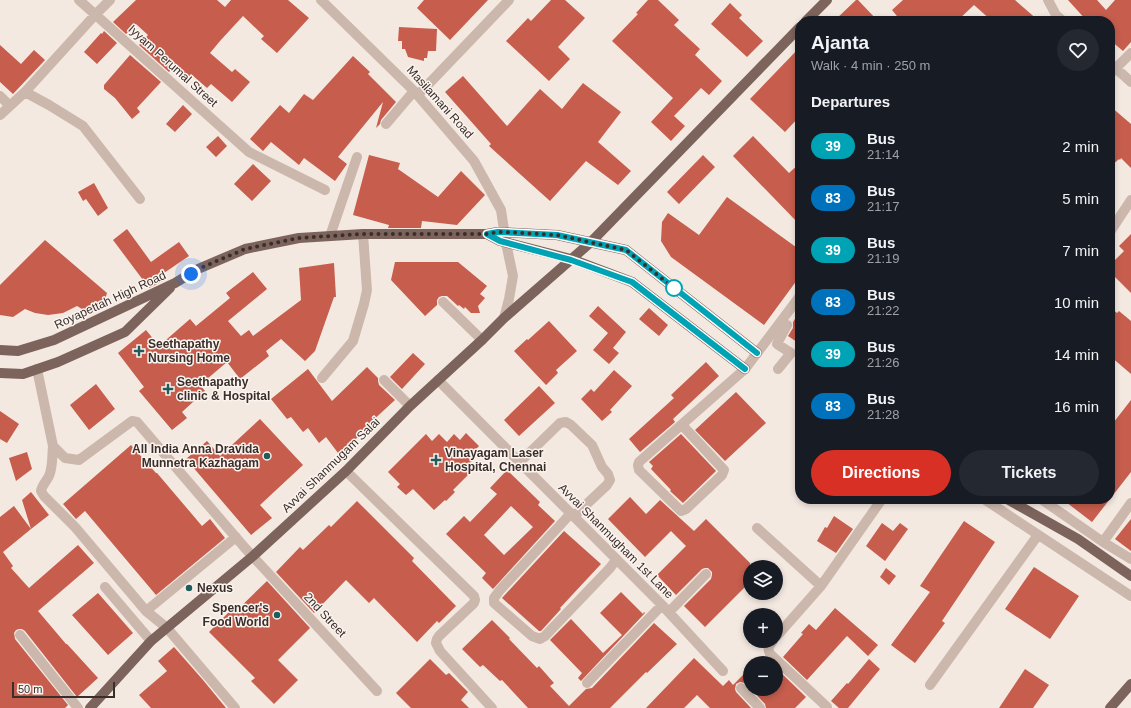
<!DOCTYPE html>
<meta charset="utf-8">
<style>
body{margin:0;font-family:Helvetica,sans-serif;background:#242831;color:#f1f3f6;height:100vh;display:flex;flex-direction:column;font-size:15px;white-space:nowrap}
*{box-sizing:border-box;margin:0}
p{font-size:13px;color:#9ea1a6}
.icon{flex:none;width:22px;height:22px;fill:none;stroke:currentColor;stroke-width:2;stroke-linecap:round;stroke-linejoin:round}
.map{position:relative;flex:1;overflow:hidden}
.sheet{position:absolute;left:795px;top:16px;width:320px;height:488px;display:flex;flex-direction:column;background:#171b24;border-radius:16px;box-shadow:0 2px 6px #0003}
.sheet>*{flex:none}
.badge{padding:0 8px;border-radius:13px;font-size:14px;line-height:26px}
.fabs{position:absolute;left:743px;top:560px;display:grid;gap:8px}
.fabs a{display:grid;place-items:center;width:40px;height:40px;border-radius:50%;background:#171b24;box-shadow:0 2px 6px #0003;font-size:20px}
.scale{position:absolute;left:12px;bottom:10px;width:103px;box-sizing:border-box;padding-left:4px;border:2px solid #3a2e2b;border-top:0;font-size:11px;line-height:14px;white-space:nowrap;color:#3a2e2b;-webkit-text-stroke:3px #fbf3ee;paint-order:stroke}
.you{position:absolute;width:20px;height:20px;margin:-10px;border:3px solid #fff;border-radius:50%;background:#1a73e8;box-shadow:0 0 0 6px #1a73e833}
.map>.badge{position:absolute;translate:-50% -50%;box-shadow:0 0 0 2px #fff}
h2{padding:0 16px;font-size:15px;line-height:36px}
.round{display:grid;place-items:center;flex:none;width:42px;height:42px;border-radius:21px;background:#242831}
.head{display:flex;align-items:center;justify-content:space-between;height:68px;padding:0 16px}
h1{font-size:19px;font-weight:600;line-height:30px}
.button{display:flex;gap:8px;margin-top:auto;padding:8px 16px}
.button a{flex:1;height:46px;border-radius:24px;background:#d93025;color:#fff;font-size:16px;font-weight:600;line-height:46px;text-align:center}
.button a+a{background:#242831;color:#f1f3f6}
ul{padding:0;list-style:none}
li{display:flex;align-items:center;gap:12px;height:52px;padding:0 16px}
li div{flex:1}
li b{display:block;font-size:15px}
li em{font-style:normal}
li .badge{min-width:44px;font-weight:700;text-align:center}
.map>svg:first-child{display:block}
</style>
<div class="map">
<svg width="1131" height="708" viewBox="0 0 1131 708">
<rect width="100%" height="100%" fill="#f4e9e1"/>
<path fill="#c65d4d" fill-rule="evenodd" d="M136,0H217L225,7L231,0H288L309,18L277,53L261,39L264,36L243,16L220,41L210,53L232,72L235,69L250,82L232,102L211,84L207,88L191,74L184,82L171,70L169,72L139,45L148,35L136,24L126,34L113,22Z
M424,0H488L450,40L417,8Z
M551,0H565L585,18L558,47L570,59L549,81L506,41L528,18L531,21Z
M648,0H658L679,20L674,25L700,49L695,55L722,81L709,95L701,88L674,116L685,126L671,141L651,122L673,98L612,41L638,14L636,13Z
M856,0H858L878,21H834Z
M903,0H1015L1039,21H992L974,5L957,21H901L892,10Z
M1068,0H1097L1106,10L1115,0H1131V42L1123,51L1110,40V21H1087Z
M730,3L742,15L739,18L763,41L747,57L711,24Z
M399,27L437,29L436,51H428L427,58H424V61L408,57L405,49H402V41H398Z
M104,31L117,43L97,64L84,52L101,33L102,34Z
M0,45L21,64L34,50L45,60L13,94L0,82Z
M800,47V116L785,132L750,99Z
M130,55L161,82L137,108L140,112L132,119L115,98L104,89V85Z
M353,56L370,72L368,74L396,102L381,120L380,124L376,128L383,102L338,157L347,164L335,181L304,158L299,165L271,142L263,151L250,139L280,105L289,113L304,94L313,100Z
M463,76L507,126L540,89L562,109L583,83L621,112L598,142L631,171L618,185L586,161L550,201L489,146L491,144L445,92Z
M183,105L192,114L175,132L166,124Z
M1110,106L1131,124V168L1121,158L1120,160L1119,159L1110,167Z
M218,136L227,146L216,157L206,147Z
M753,136L789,173L800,163V225L733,156Z
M369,155L400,163L398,169L438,197L461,171L485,195L457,225L422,221L421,228H388L389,225L353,215Z
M703,155L715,167L679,204L667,192Z
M253,164L271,181L252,201L234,184Z
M94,183L108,208L98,216L86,199L83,201L78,192Z
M727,197L800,250V276L764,325L671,257L661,241L662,222L668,213L699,235Z
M127,229L151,262L179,242L189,256L161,275L165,280L149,288L113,240Z
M1131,234V293L1110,272V265L1124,251L1119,246Z
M45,240L107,293L103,306L95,311L87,312L77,306L63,313L48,315L35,313L25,309L13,317L0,315V285Z
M395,262H458L487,286L480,294L485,298L478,306L480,313H471L465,307L464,309L459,305L458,306L447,296H442L439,297L437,300V305L425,316L391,280Z
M334,263L336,297H334L315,351L305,361L281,339L266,351L269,356L240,379L227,362L200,385L205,391L182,412L187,418L172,430L139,391L144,387L118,353L146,330L159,346L190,319L196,326L230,298L226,293L253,272L267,289L228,321L241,336L249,330L253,336L301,300L299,268Z
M598,306L626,332L613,348L619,353L609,364L593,350L608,333L589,316Z
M1110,307L1117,313L1119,311L1131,321V374L1110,356Z
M649,308L668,325L659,336L639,319Z
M800,311V344L788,336L793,328V322Z
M549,321L577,351L556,370L558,373L546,385L514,351L527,339L528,340Z
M413,353L425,364L402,389L390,377Z
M706,362L719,376L673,419L675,422L640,452L629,439L674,398L671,395Z
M367,367L378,378V381L379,385L395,400L357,435L358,437L338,453L326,437L319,443L308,428L303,432L291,417L287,419L271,399L308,369L332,401Z
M614,370L632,386L610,410L612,412L602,421L581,399L591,389L594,392Z
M96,384L115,409L89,430L70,405Z
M539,386L555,403L519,436L504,420Z
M736,392L766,423L725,461L695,430Z
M1131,400V472L1110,499V427Z
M0,411L19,424L7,443L0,439Z
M260,419L303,465L260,505L272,518L251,535L186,459L207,441L220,456Z
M466,433L479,446L473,452L477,456L468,465L473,470L453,490L455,492L446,501L445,500L434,510L413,489L406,495L397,487L400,484L388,472L426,434L432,441L439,434L447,442L454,434L460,440Z
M681,434L716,471L683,503L670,491L671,490L651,469L653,466L649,462Z
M131,445L156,473H157L202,526L210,519L225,538L156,595L85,511L76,519L63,504Z
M27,452L32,469L16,481L9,458Z
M507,470L540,502L538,505L555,521L493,589L482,578L486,573L446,534L464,516L470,522L497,494L490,488ZM511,506L533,527L504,555L484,535Z
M31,492L49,515L31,529L22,500Z
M630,497L646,514L660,500L694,531L706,519L750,563V582L705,627L684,606L711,579L712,575V572L708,568H705L702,569L676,595L657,575L686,546L671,531L645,557L608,519Z
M1062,499H1110L1092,522Z
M357,501L414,558L412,561L456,606L439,623L437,621L417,642L374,598L369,603L346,580L314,613L276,572L300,547L303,550L329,525L331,527Z
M14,506L31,529L3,552L13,566L11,568L29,588L78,545L94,563L38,611L66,644H67L98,678L77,697L25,631L22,629H19L16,630L14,633L15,639L68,705L65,708H0V517Z
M834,516L853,529L836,553L817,541L825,527L827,528Z
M1131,519V551L1115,539Z
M964,521L995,542L942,621L945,623L915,663L891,645L930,592L920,586Z
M882,523L893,531L900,523L908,529L885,561L866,546Z
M564,531L601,564L560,608L561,609L541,631H539L502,598Z
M1034,567L1079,596L1050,639L1005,609Z
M886,568L896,576L889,585L880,577Z
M267,581L310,628L278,660L298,680L274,704L251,681L255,678L209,632L231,610L234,613Z
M621,592L643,614L644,612L645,613L581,681L578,678L582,673L550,640L571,619L603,653L622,635L600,613Z
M98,593L133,633L108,655L72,615Z
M835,608L878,645L868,656L847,636L807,680L783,657L803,634L801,633L809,624L816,630Z
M492,620L510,638L509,639L537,668L539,666L554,683L550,686L569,706L586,689L592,688L654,623L677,644L647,673L646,672L610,708H528L502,680L500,681L483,665L480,667L462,649Z
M174,647L203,680L226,708H151L139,695L167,671L158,661Z
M694,658L723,686L729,680L733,685L750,668V688L745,683L740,682L736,684L735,689L736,692L751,708H710L697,695L684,708H646Z
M430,659L446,675L449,673L468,692L461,700L469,708H411L396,693Z
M869,659L880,669L848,708H839L831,701L847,683L848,684Z
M776,668L806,697L795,708H766L765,704L751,689H776Z
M1025,669L1049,685L1033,708H999Z"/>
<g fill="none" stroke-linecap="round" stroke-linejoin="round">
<path stroke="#ccb7ac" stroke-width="10" d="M79,0L249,152L325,190
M321,0L414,91L474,161L501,210L506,243L513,276L509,299L504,318
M1048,0L1056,15L1063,21
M1110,63L1131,82
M1110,74L1131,53
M25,92L49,105L83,126L140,199
M418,95L509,0
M0,96L10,106
M0,115L25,92L95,15L110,0
M386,124L414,91
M1110,232L1131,200
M330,236L357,157
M443,302L482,340
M37,369L53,446L65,458L79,460L132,421L137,422L245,548L377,691
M778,369L791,353L777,344L787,325
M322,378L353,341L364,304L367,290L363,234
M384,380L410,406
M438,380L662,605L723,671
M682,425L724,470L722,475L686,509L681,511L679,509L639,470L638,465L639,462L745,369L800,296
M53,446C52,456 53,467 49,476C46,482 42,485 41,491L44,496L75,527L146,611L236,537
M520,462L560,423L566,422L571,425L592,445L602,467L608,474L610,480L607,485L574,516
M346,471L474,596L475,600L474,603L439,636L437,639L436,643L440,651L492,708
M984,499L1131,596
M1041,499L1103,542L1131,559
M571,513L562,523L500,590L494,598V603L532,636L540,639L545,636L610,568L616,560
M757,528L821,586
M1103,542L1131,503
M105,587L151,641
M146,611L167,628L235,708
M669,612L706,574
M20,635L78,708
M776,637L821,586L882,499
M773,641C769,646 767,648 770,654L827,707
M587,683L662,605
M930,685L1038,535
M741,688L760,708"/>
<path stroke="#7c635c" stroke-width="10" d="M806,21L827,0
M487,234L500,241L571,259L632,282L745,369
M0,350L18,351L54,340L175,283L198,269L245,249L299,238L363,234H487L498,232L557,235L626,250L757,353
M0,373L23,374L58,362L125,332L170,288
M1007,499L1078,539L1131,576
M90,708L151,641L253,556L346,471L410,406L482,340L504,318L591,242L800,27
M1110,708L1131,684"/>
</g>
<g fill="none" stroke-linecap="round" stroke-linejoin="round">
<g stroke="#fff" stroke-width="9">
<path id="line" d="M745,369L632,282L571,260L500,241L487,234L498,232L557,235L626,250L757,353"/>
</g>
<use href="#line" stroke="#00a3b4" stroke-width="6"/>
<path stroke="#3a2e2b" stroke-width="4" stroke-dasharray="0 7.2" d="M191,274L198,269L245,249L299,238L362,234H487L498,232H505L557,235L626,250L674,288"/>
</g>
<circle fill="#fff" stroke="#00a3b4" stroke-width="2" cx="674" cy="288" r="8"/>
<g fill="#205d5a" stroke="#fbf3ee" stroke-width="1.5">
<path d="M137 345h4v4h4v4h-4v4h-4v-4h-4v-4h4z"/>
<path d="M166 383h4v4h4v4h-4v4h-4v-4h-4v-4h4z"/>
<circle cx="267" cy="456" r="4"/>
<path d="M434 454h4v4h4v4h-4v4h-4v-4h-4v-4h4z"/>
<circle cx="189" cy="588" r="4"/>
<circle cx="277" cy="615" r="4"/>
</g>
<g text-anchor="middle" stroke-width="3" stroke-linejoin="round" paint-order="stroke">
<g font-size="12" fill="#3a2e2b" stroke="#fbf3ee">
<text transform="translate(173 66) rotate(42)" y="4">Iyyam Perumal Street</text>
<text transform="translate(440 102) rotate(48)" y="4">Masilamani Road</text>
<text transform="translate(110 300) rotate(-25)" y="4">Royapettah High Road</text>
<text transform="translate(331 465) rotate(-44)" y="4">Avvai Shanmugam Salai</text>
<text transform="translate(616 541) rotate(45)" y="4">Avvai Shanmugham 1st Lane</text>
<text transform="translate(325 615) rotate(47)" y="4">2nd Street</text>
</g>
<g font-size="12" font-weight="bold" fill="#3a2e2b" stroke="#fbf3ee" text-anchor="start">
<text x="148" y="348">Seethapathy<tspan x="148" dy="14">Nursing Home</tspan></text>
<text x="177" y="386">Seethapathy<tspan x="177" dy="14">clinic &amp; Hospital</tspan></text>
<text x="259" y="453" text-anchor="end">All India Anna Dravida<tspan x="259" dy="14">Munnetra Kazhagam</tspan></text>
<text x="445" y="457">Vinayagam Laser<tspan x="445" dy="14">Hospital, Chennai</tspan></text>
<text x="197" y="592">Nexus</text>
<text x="269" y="612" text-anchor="end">Spencer's<tspan x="269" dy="14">Food World</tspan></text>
</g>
</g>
</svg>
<div class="fabs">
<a><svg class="icon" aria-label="layers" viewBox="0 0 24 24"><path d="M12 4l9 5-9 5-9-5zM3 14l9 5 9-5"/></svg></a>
<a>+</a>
<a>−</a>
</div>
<div class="scale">50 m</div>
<div class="you" style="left:191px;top:274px"></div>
<section class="sheet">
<div class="head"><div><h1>Ajanta</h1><p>Walk · 4 min · 250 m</p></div><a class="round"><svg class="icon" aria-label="heart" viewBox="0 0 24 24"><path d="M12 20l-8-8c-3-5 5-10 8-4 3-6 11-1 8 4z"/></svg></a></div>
<h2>Departures</h2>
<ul>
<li><span class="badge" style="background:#00a3b4;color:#fff">39</span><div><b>Bus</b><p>21:14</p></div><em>2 min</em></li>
<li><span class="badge" style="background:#0072bc;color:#fff">83</span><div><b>Bus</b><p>21:17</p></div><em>5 min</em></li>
<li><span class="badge" style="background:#00a3b4;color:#fff">39</span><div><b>Bus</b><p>21:19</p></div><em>7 min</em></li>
<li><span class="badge" style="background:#0072bc;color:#fff">83</span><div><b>Bus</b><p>21:22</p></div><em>10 min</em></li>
<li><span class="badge" style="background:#00a3b4;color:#fff">39</span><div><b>Bus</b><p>21:26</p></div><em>14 min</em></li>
<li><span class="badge" style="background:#0072bc;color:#fff">83</span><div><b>Bus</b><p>21:28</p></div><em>16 min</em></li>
</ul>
<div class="button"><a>Directions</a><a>Tickets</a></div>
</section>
</div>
